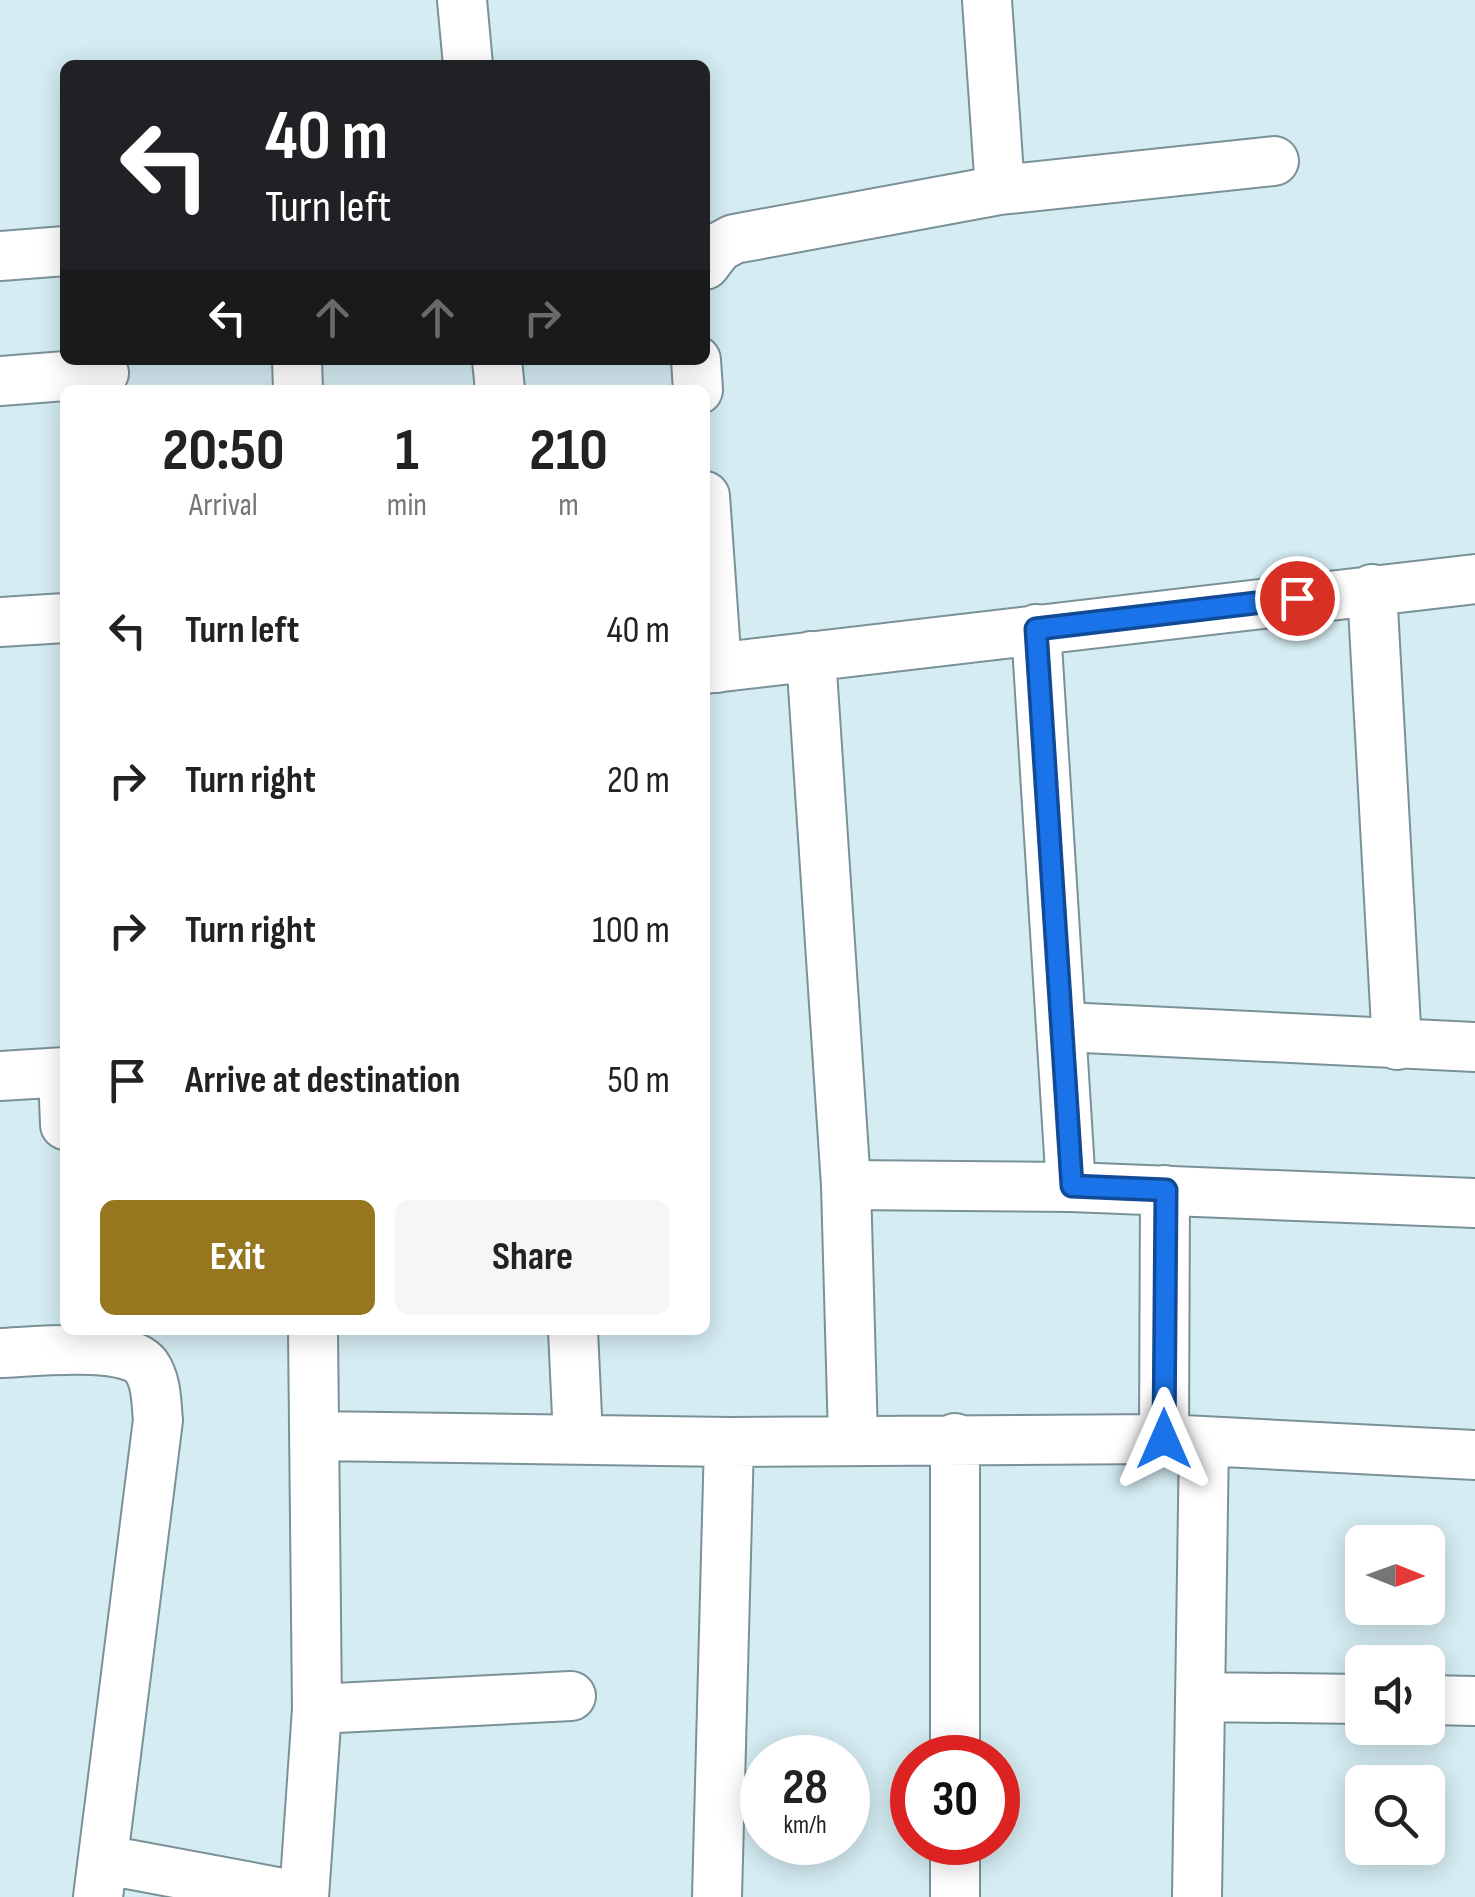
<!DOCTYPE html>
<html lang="en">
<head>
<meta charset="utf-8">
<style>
	:root { --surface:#fff; --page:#f6f6f6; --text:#222; --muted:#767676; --accent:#96761f }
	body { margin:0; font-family:"Sofia Sans Condensed",sans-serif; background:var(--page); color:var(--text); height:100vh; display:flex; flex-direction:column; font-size:38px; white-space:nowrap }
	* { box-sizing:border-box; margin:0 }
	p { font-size:32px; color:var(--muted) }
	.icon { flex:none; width:55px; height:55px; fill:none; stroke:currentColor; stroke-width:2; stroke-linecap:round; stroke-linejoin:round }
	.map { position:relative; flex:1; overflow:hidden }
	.drawer { position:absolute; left:60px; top:385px; width:650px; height:950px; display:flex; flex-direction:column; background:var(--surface); border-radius:15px; box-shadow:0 5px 25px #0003 }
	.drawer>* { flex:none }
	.hud { position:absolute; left:60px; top:60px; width:650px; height:305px; border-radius:15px; box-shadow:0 5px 25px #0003; background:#202124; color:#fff; overflow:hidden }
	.needle { width:65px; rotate:91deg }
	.fabs { position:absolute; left:1345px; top:1525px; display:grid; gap:20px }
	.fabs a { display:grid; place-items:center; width:100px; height:100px; border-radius:15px; background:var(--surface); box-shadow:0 5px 25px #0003; font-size:50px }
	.speed { position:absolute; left:740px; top:1735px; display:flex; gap:20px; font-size:50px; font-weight:700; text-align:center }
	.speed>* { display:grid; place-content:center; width:130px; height:130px; border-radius:50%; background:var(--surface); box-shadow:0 5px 25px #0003; line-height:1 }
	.speed small { font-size:25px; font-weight:400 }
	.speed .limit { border:15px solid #d22; background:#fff; color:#111 }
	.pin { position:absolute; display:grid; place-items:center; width:85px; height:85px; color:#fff; margin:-42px; border:5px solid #fff; border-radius:50%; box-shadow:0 2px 10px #0007 }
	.me { position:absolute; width:110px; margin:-55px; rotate:0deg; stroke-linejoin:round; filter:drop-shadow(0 0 8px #0008) }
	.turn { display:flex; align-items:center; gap:35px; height:210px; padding:0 40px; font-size:45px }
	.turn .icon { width:130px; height:130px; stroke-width:2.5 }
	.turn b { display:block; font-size:70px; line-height:85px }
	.lanes { display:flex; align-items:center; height:95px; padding:0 40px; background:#0003; justify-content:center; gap:50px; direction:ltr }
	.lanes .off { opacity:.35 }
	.eta { display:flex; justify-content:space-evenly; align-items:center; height:170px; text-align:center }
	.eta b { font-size:60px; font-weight:700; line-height:70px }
	.primary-button { display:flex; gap:20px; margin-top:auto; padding:20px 40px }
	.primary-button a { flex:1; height:115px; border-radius:15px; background:var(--accent); color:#fff; font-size:40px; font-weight:700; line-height:115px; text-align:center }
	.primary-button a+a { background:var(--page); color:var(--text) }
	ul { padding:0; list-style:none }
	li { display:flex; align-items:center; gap:30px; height:150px; padding:0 40px }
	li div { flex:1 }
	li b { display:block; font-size:38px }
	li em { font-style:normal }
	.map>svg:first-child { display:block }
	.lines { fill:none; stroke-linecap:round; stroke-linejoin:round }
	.minor-casing { stroke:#7a9197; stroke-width:52 }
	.minor { stroke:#fff; stroke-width:48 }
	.route-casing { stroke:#114b97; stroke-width:25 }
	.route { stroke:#1a73e8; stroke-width:18 }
</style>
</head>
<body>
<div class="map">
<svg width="1475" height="1897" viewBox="0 0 1475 1897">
	<rect width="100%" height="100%" fill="#d4ecf2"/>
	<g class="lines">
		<g class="minor-casing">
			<path id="minor" d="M462,0L468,65
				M987,0L1000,190
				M0,256L65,251
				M705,265L719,247L734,239L1000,190L1274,161
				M297,360L298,390
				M497,360L500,390
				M696,360L698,390
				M0,381L104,373
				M705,496L717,668
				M1372,589L1397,1045
				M0,622L65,618
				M1036,629L1071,1187
				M811,656L846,1185L853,1438
				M705,669L1475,579
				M1064,1027L1475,1047
				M63,1072L65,1125
				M0,1076L65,1072
				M846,1185L1071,1187L1475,1203
				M573,1330L578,1438
				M0,1353C31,1352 128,1341 146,1366C157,1382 156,1402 158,1420L98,1897
				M314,1436L729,1442L1164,1439L1475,1455
				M955,1438V1758
				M1164,1439L1165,1190
				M1200,1697L1362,1699
				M1428,1700L1475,1701
				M317,1709L571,1696
				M955,1842V1897
				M106,1860L304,1897L317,1709L313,1330
				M717,1897L729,1442
				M1197,1897L1204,1441"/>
		</g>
		<use href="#minor" class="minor"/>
	</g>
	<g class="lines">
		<g class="route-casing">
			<path id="route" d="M1164,1439L1166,1190L1072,1186L1036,629L1297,598"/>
		</g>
		<use href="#route" class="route"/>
	</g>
</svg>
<div class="fabs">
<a><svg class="needle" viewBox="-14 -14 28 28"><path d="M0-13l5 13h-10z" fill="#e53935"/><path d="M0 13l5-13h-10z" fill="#767676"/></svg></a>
<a><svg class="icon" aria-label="sound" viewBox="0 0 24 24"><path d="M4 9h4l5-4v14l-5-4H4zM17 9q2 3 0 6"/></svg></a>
<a><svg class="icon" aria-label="search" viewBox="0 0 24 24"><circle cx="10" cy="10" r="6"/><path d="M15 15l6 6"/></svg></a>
</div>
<div class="speed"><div>28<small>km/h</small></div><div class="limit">30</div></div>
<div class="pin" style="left:1297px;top:598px;background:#d93025"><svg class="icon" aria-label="arrive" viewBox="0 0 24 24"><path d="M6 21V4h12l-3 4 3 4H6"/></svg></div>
<svg class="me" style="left:1164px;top:1439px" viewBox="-20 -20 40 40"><path d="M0-17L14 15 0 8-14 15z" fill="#1a73e8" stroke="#fff" stroke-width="4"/></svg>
<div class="hud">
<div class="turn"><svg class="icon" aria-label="left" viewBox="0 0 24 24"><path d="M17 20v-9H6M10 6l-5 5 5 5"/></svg><div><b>40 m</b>Turn left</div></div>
<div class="lanes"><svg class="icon" aria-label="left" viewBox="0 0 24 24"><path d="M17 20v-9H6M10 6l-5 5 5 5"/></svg><svg class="icon off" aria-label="ahead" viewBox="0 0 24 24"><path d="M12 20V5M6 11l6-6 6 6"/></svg><svg class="icon off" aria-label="ahead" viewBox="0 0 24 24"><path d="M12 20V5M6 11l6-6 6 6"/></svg><svg class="icon off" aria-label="right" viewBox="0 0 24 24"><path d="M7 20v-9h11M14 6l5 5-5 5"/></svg></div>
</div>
<section class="drawer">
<div class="eta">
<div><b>20:50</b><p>Arrival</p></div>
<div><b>1</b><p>min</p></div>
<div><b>210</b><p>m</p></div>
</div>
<ul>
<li><svg class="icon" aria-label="left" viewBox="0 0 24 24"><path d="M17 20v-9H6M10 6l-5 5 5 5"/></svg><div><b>Turn left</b></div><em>40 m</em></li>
<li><svg class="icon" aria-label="right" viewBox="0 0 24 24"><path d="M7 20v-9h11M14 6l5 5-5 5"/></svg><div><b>Turn right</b></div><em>20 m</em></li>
<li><svg class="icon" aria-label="right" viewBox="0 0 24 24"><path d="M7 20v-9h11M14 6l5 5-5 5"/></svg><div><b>Turn right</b></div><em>100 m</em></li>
<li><svg class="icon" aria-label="arrive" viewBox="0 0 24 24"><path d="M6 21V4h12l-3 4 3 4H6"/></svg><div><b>Arrive at destination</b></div><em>50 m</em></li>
</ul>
<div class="primary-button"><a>Exit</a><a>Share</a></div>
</section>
</div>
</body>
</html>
